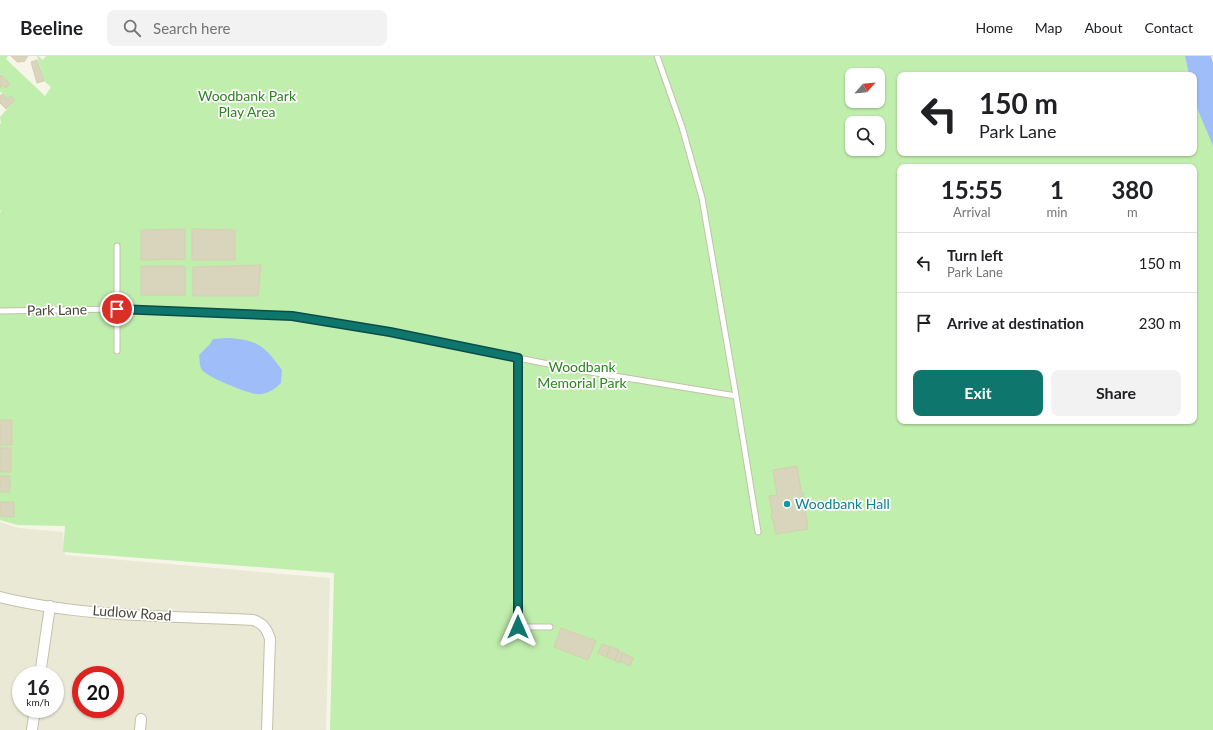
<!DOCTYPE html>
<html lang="en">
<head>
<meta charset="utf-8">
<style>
	:root { --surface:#fff; --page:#f2f2f2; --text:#202124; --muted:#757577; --line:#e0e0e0; --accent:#0f766e }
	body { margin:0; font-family:Lato,sans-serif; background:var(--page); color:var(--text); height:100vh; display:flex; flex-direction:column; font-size:15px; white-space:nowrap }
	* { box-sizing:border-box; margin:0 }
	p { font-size:13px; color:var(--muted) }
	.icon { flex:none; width:22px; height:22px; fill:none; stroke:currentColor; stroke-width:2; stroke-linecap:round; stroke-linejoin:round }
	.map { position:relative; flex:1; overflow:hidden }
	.panel { position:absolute; left:897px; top:108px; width:300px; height:260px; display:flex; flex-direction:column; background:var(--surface); border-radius:8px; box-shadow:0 1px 3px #0004 }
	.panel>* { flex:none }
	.guide { position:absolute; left:897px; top:16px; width:300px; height:84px; border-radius:8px; box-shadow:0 1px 3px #0004; background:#fff; color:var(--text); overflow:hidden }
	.needle { width:26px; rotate:63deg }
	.buttons { position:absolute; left:845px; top:12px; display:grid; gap:8px }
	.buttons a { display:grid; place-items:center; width:40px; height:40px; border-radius:8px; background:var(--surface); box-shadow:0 1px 3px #0004; font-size:20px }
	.speed { position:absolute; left:12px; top:610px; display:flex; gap:8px; font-size:20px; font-weight:700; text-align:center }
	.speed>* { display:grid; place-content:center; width:52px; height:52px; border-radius:50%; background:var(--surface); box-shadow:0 1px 3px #0004; line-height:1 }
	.speed small { font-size:10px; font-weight:400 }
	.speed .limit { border:6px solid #d22; background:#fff; color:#111 }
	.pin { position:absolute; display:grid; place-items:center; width:34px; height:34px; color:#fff; margin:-17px; border:2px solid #fff; border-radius:50%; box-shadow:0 1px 4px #0007 }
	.me { position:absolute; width:44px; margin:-22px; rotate:0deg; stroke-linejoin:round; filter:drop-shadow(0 0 3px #0008) }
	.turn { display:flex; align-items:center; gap:14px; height:84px; padding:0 16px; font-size:18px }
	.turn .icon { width:52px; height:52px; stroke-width:2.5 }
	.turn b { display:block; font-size:28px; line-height:34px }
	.eta { display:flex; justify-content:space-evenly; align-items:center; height:68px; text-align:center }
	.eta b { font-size:24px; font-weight:700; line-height:28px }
	.button { display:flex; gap:8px; margin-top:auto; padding:8px 16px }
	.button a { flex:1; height:46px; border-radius:8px; background:var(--accent); color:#fff; font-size:16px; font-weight:700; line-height:46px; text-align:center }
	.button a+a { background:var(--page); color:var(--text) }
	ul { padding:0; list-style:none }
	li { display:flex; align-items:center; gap:12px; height:60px; padding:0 16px; border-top:1px solid var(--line) }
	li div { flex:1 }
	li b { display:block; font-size:15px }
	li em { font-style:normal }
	header { display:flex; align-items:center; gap:24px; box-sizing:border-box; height:56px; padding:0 20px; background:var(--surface); border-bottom:1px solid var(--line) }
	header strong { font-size:19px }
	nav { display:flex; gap:22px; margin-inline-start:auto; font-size:14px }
	.search { width:280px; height:36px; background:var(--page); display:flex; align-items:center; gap:10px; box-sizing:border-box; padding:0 14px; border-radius:8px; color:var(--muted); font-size:15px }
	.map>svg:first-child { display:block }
	.residential { fill:#eae9d6; fill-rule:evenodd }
	.green { fill:#c0eead; fill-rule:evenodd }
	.water { fill:#9fbdf8 }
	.building { fill:#d9d5bc; stroke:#d4cfaf }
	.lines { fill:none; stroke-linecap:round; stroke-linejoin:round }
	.lane-casing { stroke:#c3c0aa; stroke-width:7 }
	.street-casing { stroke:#c3c0aa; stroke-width:12 }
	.lane { stroke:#fff; stroke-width:5 }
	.street { stroke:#fff; stroke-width:10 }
	.route-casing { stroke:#0a4d48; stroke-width:10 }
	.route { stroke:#0f766e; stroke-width:7 }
	.culture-dot { fill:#0f9aa8; stroke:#fff; stroke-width:1.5 }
	.labels { text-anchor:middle; stroke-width:3.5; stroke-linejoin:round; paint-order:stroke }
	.park-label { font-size:14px; fill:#2e8422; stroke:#fff }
	.street-label { font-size:14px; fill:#4a4736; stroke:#fff }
	.culture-label { font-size:14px; fill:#0d838f; stroke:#fff; text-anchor:start }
</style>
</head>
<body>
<header>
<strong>Beeline</strong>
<div class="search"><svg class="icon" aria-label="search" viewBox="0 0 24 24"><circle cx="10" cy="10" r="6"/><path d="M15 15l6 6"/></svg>Search here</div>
<nav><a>Home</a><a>Map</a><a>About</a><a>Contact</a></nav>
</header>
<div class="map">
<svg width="1213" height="674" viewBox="0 0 1213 674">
	<rect width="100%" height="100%" fill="#f6f5e8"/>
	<path class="residential" d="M0,466L19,472L63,476L65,499L330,522L326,674H0ZM21,619H55V653H21ZM81,619H115V653H81Z"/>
	<path class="green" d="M0,0H8L6,3L45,40L51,31L44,25L37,0H38L43,4L46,0H1185L1189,19H900V97H1194V40L1196,47L1213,90V674H330L334,517L63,496L65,470L17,469L0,464V157L1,155L0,154V68L1,67L0,61L15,44L11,40L8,43L2,38V36H0V32L3,29L6,32L10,28L0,18ZM852,19H878V45H852ZM852,67H878V93H852ZM900,111H1194V365H900Z"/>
	<path class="water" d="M1185,0H1211L1213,7V90L1195,47L1194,40V19H1189Z
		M227,282C258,284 264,289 282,314L281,327C274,334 266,339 256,338C247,337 207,321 202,314C199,310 200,303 199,299L210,288L213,283Z"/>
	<path class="building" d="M11,0H28L24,6L22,5L21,6H17Z
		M37,4L44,25L37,27L31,6Z
		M1,19L10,28L6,32L3,29L0,32V20Z
		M2,38L8,43L11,40L15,44L6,53L0,47V40Z
		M185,173V203L141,204V174Z
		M192,173L235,174V204H192Z
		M261,209L258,240H193V211Z
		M141,210H185V239H141Z
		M0,364H12V389H0Z
		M0,392H11V416H0Z
		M797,410L801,434H799L800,436H803L808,473L776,478L773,464L771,461L772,456L769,440L777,439L773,414Z
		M0,420H10V436H0Z
		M0,446H14V461L0,460Z
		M561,572L596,585L588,604L554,591Z
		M602,588L610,591L606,601L598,597Z
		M610,591L619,594L615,604L606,601Z
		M618,595L623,597L619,607L615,605Z
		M623,597L633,602L630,610L620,605Z"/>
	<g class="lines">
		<g class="lane-casing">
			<path id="lane" d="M117,190V295
				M0,255L117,253L292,260L390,276L578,314L736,340L702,142L682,71L657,0
				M518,302V571H550
				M736,340L758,476"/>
		</g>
		<g class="street-casing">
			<path id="street" d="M0,541C81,561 170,560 253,564C263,567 267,573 270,583L267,674
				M40,619L50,550
				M32,674L35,653
				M140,674L141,663"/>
		</g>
		<use href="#lane" class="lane"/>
		<use href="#street" class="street"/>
	</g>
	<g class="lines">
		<g class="route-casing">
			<path id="route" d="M117,253L292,260L390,276L518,302V571"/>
		</g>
		<use href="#route" class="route"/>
	</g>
	<circle class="culture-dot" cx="787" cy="448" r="4"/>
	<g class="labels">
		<g class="park-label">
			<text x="247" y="45">Woodbank Park<tspan x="247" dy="16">Play Area</tspan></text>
			<text x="582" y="316">Woodbank<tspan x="582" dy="16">Memorial Park</tspan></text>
		</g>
		<g class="street-label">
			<text transform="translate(57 254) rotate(-1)" y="5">Park Lane</text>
			<text transform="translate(132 557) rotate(4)" y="5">Ludlow Road</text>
		</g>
		<g class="culture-label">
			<text x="795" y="453">Woodbank Hall</text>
		</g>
	</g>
</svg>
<div class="buttons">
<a><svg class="needle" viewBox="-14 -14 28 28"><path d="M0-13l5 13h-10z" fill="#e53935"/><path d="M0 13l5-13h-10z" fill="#757577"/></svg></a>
<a><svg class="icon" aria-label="search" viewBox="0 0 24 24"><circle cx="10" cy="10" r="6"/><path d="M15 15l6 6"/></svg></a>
</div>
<div class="speed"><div>16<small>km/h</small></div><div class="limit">20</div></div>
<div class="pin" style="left:117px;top:253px;background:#d93025"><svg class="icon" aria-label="arrive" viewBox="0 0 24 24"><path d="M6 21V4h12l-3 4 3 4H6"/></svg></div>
<svg class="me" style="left:518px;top:571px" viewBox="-20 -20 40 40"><path d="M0-17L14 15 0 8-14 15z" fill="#0f766e" stroke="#fff" stroke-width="4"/></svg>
<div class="guide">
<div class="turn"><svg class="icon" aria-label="left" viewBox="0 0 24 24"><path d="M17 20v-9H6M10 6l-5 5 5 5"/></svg><div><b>150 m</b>Park Lane</div></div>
</div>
<section class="panel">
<div class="eta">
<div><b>15:55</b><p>Arrival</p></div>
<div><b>1</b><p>min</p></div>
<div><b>380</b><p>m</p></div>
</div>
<ul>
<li><svg class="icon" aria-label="left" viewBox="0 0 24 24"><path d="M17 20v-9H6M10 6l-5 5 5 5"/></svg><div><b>Turn left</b><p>Park Lane</p></div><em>150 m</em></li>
<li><svg class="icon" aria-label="arrive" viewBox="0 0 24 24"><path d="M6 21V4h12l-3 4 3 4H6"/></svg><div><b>Arrive at destination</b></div><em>230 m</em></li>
</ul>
<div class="button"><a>Exit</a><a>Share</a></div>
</section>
</div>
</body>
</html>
